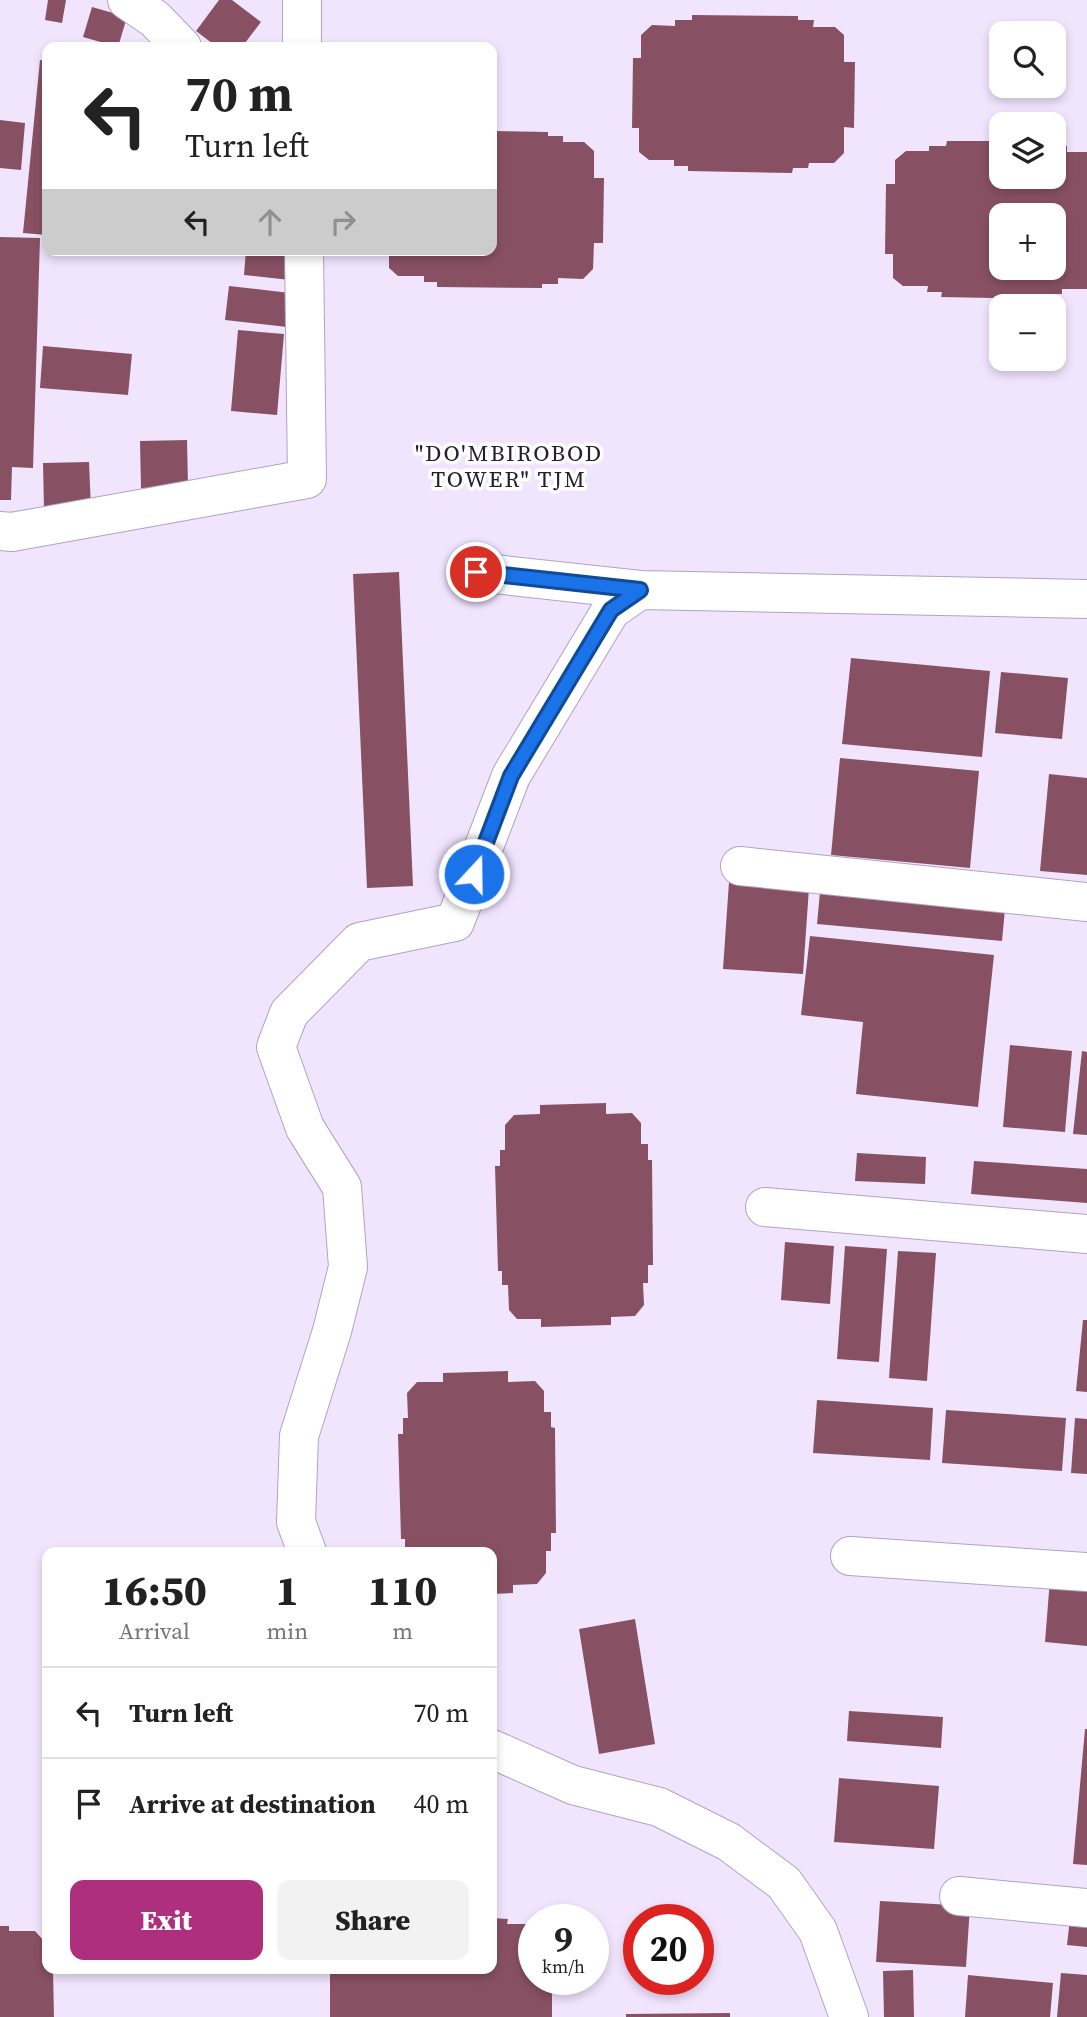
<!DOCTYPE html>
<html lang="en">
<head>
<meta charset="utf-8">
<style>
	:root { --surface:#fff; --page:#f2f2f2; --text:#222; --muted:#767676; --line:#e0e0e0; --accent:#ae2f7d }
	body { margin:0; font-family:"Source Serif 4",serif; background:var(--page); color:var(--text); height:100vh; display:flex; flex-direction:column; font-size:26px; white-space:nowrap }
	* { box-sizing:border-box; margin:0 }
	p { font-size:23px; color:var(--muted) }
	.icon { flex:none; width:38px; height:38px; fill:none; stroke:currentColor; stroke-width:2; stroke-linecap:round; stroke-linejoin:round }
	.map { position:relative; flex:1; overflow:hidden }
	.side { position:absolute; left:42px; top:1547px; width:455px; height:427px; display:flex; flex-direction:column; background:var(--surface); border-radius:14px; box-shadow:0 4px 10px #0003 }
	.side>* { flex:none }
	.top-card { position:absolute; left:42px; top:42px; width:455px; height:214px; border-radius:14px; box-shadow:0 4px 10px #0003; background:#fff; color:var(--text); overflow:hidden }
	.tools { position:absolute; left:989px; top:21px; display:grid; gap:14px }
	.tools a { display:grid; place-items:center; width:77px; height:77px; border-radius:14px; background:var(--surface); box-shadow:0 4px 10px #0003; font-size:35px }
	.speed { position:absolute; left:518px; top:1904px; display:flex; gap:14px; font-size:35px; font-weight:700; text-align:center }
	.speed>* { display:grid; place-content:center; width:91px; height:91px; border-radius:50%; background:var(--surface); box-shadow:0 4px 10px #0003; line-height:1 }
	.speed small { font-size:18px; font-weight:400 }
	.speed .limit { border:10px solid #d22; background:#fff; color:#111 }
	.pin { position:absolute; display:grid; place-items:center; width:60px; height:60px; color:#fff; margin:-30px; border:4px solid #fff; border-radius:50%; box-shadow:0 2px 7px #0007 }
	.me { position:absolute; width:77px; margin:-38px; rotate:21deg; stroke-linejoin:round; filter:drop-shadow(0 0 5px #0008) }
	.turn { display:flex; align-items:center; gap:24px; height:147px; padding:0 28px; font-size:32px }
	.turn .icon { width:91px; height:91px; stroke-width:2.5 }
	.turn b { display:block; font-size:49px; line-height:60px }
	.lanes { display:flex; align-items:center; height:66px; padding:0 28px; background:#0003; justify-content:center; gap:35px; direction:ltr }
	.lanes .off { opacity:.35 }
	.eta { display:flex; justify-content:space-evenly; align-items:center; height:119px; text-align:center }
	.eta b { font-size:42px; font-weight:800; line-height:49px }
	.action { display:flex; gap:14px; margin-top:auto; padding:14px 28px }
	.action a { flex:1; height:80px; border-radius:14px; background:var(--accent); color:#fff; font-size:28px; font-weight:800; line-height:80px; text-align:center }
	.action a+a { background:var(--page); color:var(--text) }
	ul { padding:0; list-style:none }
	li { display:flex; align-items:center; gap:21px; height:91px; padding:0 28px; border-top:2px solid var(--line) }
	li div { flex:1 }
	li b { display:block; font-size:26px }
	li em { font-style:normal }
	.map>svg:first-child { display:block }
	.building { fill:#885163; fill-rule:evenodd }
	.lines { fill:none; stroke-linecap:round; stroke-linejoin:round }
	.minor-casing { stroke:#b2a3c1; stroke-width:40 }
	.minor { stroke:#fff; stroke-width:38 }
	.route-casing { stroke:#114b97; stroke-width:18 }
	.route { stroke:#1a73e8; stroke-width:12 }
	.labels { text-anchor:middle; stroke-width:7; stroke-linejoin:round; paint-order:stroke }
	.neighbourhood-label { font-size:23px; letter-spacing:2px; fill:#26202c; stroke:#fff }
</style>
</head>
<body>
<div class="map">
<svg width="1087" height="2017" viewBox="0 0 1087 2017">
	<rect width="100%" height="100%" fill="#f1e5fe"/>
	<path class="building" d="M48,0H66L62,23L45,20Z
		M219,0H232L261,22L242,47H217L196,31Z
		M92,7L127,17L118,47L83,37Z
		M692,15L798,16V20H814L813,27H835L844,35V62H855L854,128L844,127V153L834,163H809L808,168H793L792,173L688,171V166H674V160H649L639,152V128H632L633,58H641V35L652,25L675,26V20H692Z
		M40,60L47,61V235L23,233Z
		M0,120L25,123L21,170L0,168Z
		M492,131L548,132V136H563V142H584L594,151V178H604L603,243H594L593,269L583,279L558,278V284H542V288L437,287V282H424V276H398L389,268V250H492Z
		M947,141H1001V177H1054V146H1067V152H1087V289H1062V294H1046L1047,299L941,297L942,292H927L928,286H903L893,278V254H885L886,184H895V160L906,151H929V146H946ZM1001,215H1054V268H1001Z
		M0,237L40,238L33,468L12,467L11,500H0Z
		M246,250H293L290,280L244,275Z
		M229,286L290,293L287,327L225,320Z
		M238,330L284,334L277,415L231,411Z
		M43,346L132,354L128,395L40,388Z
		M187,440L188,487L141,488L140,441Z
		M89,462L91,509L44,510L43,463Z
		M399,572L413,886L367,888L353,574Z
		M851,658L990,671L982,757L842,744Z
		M1001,672L1068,678L1062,739L995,733Z
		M840,758L979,771L970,868L831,855Z
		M1049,774L1087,778V875L1040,871Z
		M729,882L809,888L803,974L723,969Z
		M820,892L1005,909L1002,941L817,924Z
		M810,936L994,955L978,1107L856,1094L863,1022L801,1015Z
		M1010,1045L1072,1051L1065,1132L1003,1127Z
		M1082,1051L1087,1052V1135L1073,1134Z
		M606,1103V1114L632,1113L641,1123V1144H648V1160H652L653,1265H648V1283H643L644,1305L635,1316L611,1317V1325L541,1327V1319H517L509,1310L508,1285H502V1271H498L495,1166H500V1150H505V1125L514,1115L540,1114V1105Z
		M857,1153L926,1157L925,1184L855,1181Z
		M974,1161L1087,1169V1203L971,1194Z
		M785,1242L834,1246L830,1304L781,1300Z
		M845,1246L887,1249L879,1362L837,1359Z
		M898,1251L936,1253L927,1381L889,1378Z
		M1083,1320H1087V1392L1076,1391Z
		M508,1371V1382L535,1381L544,1391V1412H551V1427L555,1428L556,1533H551V1551H546V1573L537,1584L513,1585V1593L492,1594V1552H405V1539H401L398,1434H403V1418H408L407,1393L417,1382H443V1373Z
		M817,1400L933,1408L930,1460L813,1453Z
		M946,1410L1066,1418L1062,1471L942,1463Z
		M1075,1418L1087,1419V1474L1071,1473Z
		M1050,1579L1087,1583V1646L1045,1642Z
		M635,1619L655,1744L599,1754L579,1629Z
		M849,1711L943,1717L941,1748L847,1741Z
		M1085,1729H1087V1865L1073,1864Z
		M839,1778L939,1786L934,1849L834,1842Z
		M880,1901L970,1906L966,1967L876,1962Z
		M492,1918L508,1919L507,1924H534V1979H552V2017H330V1969H492Z
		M1070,1918L1087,1920V1947L1067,1945Z
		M0,1926H9V1931H35L44,1941V1967L53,1969L54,2017H0Z
		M913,1970L914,2017H884L883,1971Z
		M1061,1973L1087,1975V2017H1057Z
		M968,1975L1053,1983L1050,2017H965Z
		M730,2013V2017H626V2014Z"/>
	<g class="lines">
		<g class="minor-casing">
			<path id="minor" d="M127,0L155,19L182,47
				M302,0V47
				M0,531L12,532L307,479L304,250
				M476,572L640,590
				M740,866L1087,902
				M765,1207L1087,1234
				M307,1552L296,1522L299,1436L332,1331L348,1267L342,1187L305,1128L276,1047L289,1013L359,942L455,922L511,776L611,610L640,590L1087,599
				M850,1556L1087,1572
				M492,1749L573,1785L659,1807L729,1842L784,1883L818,1931L849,2017
				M959,1896L1087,1908"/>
		</g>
		<use href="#minor" class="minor"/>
	</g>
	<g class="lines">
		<g class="route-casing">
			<path id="route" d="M474,874L511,776L611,610L640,590L476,572"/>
		</g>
		<use href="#route" class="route"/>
	</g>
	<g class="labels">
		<g class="neighbourhood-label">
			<text x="509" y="461">"DO'MBIROBOD<tspan x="509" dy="26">TOWER" TJM</tspan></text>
		</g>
	</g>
</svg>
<div class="tools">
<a><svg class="icon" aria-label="search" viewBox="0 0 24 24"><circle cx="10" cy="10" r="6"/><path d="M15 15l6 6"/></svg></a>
<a><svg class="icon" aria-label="layers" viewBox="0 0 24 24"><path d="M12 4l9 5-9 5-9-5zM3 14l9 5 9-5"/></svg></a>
<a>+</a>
<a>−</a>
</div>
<div class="speed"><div>9<small>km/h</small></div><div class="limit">20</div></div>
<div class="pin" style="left:476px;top:572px;background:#d93025"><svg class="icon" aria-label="arrive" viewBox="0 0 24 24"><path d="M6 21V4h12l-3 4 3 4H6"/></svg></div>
<svg class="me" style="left:474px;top:874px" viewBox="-20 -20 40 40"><circle r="17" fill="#1a73e8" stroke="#fff" stroke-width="3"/><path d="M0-11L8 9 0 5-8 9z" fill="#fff"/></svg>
<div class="top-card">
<div class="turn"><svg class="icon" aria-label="left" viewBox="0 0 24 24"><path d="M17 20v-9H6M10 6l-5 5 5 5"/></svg><div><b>70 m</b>Turn left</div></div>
<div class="lanes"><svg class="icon" aria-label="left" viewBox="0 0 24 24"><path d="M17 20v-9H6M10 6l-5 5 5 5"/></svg><svg class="icon off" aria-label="ahead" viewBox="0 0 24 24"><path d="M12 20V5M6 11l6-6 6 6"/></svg><svg class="icon off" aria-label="right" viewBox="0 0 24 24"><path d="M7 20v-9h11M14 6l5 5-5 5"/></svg></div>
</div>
<section class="side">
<div class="eta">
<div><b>16:50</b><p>Arrival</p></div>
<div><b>1</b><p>min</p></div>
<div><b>110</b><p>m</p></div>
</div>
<ul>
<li><svg class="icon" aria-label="left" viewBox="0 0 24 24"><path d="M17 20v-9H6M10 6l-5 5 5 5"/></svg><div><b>Turn left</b></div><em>70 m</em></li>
<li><svg class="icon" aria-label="arrive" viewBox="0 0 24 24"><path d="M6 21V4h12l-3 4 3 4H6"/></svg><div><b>Arrive at destination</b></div><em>40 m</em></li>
</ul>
<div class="action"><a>Exit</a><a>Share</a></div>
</section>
</div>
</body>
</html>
